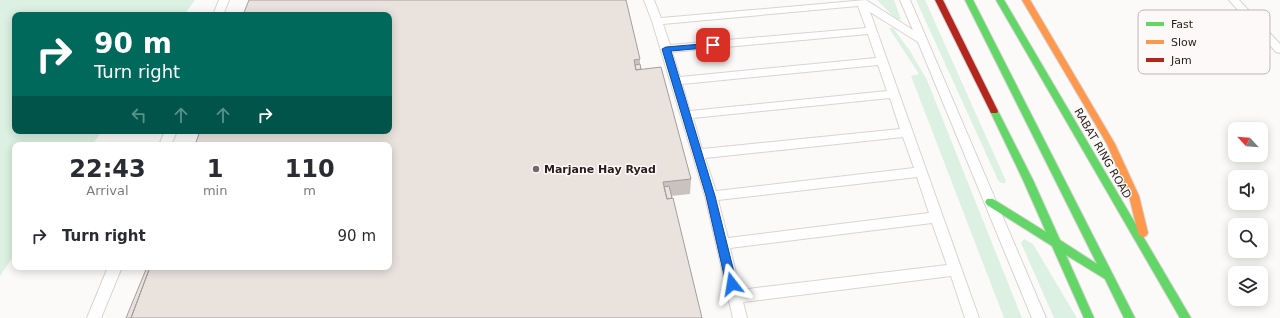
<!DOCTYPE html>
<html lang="en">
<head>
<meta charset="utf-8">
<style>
	:root { --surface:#fff; --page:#f7f7f7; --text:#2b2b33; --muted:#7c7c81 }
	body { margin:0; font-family:"DejaVu Sans",sans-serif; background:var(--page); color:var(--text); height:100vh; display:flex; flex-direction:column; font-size:15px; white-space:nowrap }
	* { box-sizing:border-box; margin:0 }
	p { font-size:13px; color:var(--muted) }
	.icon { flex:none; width:22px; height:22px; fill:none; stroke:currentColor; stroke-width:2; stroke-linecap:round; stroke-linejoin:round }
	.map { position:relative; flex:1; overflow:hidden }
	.drawer { position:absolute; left:12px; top:142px; width:380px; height:128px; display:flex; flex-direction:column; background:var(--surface); border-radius:8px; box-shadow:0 2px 10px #0003 }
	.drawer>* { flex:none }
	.guide { position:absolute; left:12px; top:12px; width:380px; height:122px; border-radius:8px; box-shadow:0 2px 10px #0003; background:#00695c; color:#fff; overflow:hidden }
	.needle { width:26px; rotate:296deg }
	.buttons { position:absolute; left:1228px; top:122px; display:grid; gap:8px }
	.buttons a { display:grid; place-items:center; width:40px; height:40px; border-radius:8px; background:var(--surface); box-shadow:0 2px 10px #0003; font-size:20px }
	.pin { position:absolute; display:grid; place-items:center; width:34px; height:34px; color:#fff; margin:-17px; border-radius:8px; box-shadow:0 2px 6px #0006 }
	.me { position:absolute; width:44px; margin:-22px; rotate:346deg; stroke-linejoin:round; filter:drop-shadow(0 0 3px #0008) }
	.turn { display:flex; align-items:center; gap:14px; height:84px; padding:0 16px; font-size:18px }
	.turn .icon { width:52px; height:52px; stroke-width:2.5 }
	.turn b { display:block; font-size:28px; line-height:34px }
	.lanes { display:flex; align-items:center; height:38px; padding:0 16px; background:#0003; justify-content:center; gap:20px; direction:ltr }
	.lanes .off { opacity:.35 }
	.eta { display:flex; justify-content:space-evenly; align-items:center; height:68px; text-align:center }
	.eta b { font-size:24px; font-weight:700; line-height:28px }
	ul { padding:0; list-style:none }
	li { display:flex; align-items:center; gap:12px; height:52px; padding:0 16px }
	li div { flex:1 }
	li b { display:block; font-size:15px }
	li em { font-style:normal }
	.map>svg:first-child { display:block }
	.green { fill:#dcf1e1 }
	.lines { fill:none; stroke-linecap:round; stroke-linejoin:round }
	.lane-casing { stroke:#d8d4d1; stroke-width:2 }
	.fast-casing { stroke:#d8d4d1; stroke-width:2 }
	.slow-casing { stroke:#d8d4d1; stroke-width:2 }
	.jam-casing { stroke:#d8d4d1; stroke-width:2 }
	.lane { fill:#fffefe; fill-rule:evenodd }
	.fast { fill:#63d668; fill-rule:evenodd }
	.slow { fill:#ff974d; fill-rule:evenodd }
	.jam { fill:#b3261e; fill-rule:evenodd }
	.wall { fill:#c9c2be }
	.building { fill:#eae2dd; stroke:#a49e9b }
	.route { fill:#1a73e8; stroke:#114b97 }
	.poi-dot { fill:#706b69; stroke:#fdf9f8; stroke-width:1.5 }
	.labels { text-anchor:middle; stroke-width:3; stroke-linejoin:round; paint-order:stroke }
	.street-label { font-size:11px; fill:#251e1b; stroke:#fdf9f8 }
	.poi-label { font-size:11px; font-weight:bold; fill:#251e1b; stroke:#fdf9f8; text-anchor:start }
	.key { fill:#fdf9f8; stroke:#bcb7b6; stroke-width:1 }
	.key-label { font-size:11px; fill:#251e1b }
</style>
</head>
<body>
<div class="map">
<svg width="1280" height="318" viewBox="0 0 1280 318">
	<rect width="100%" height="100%" fill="#fcfaf9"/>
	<path class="green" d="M0,0H195L184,15H15V131H102L92,145H15V254L0,276Z
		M877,0H894L901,19L897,20Z
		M916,0H925L1006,181L1005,183H1001L998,180Z
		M889,28H893L910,51L927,80L1022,318H1004L911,76L919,74Z
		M1024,239L1033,244L1077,318H1054L1021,243Z"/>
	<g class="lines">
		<g class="lane-casing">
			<path id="lane" d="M219,0H229L223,15H213Z
				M644,0H654L661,18L866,0L913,30L900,0H910L1046,318H1032L918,42L870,12L979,318H965L951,276L743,302L747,318H733L705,196L652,21ZM858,6L866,28L670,45L663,24ZM868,34L876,58L680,77L672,52ZM878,65L887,91L690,111L682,84ZM890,98L900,129L702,149L693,118ZM903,137L914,168L716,191L705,158ZM917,177L929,213L728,238L718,200ZM932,223L947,265L740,290L730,248Z
				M1229,0H1239L1280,44V53L1276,52Z
				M165,131H177L171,145H159Z
				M108,267H122L101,318H87Z"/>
		</g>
		<g class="fast-casing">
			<path id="fast" d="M965,0H973L1135,318H1124L1105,279L1066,255L1094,318H1084L1052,246L987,205L985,202L987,199H993L1046,232L1023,180L990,111L994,108L998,111L1033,180L1060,240L1097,264Z
				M996,0H1004L1191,318H1180Z"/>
		</g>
		<g class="slow-casing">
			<path id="slow" d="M1022,0H1030L1115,144L1139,196L1148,233L1146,236L1143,237L1140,236L1138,233L1129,196L1107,144Z"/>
		</g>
		<g class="jam-casing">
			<path id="jam" d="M935,0H943L998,111L997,113H991L990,111Z"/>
		</g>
		<use href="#lane" class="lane"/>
		<use href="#fast" class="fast"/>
		<use href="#slow" class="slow"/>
		<use href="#jam" class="jam"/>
	</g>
	<path class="wall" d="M249,0L640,59V64L641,69L691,179L690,194L671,196L389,267Z"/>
	<path class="building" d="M249,0H626L640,59L634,60L636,70L661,67L691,179L663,182L667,199L673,198L702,318H131L150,267H389V145H195L200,131H389V15H243Z
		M640,64L641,69L636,70L635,65Z
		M669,186L672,198L667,199L664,187Z
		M147,267H150L131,318H126Z"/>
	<path class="route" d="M713,43L717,45L716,47L671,51L715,196L737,284L735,287L732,288L728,287L726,284L706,196L662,49L666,47Z"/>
	<circle class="poi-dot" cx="536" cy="169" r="4"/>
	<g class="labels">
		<g class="street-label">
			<text transform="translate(1103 153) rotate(60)" y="4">RABAT RING ROAD</text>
		</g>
		<g class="poi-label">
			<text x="544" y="173">Marjane Hay Ryad</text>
		</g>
	</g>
	<rect x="1138" y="10" width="132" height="64" rx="6" class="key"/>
	<rect x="1146" y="22" width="18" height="4" fill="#63d668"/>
	<rect x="1146" y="40" width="18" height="4" fill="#ff974d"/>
	<rect x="1146" y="58" width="18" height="4" fill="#b3261e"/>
	<g class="key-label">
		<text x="1171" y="28">Fast</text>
		<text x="1171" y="46">Slow</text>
		<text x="1171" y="64">Jam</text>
	</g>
</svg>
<div class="buttons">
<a><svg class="needle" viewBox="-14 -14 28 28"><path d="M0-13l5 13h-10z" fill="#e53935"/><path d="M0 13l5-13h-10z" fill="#7c7c81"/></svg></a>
<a><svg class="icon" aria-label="sound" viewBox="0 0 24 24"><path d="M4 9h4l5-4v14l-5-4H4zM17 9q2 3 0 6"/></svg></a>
<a><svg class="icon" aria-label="search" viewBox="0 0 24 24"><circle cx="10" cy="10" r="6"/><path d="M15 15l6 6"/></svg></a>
<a><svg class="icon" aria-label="layers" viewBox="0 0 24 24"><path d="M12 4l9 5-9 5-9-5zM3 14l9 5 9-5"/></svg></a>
</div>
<div class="pin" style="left:713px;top:45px;background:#d93025"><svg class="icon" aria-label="arrive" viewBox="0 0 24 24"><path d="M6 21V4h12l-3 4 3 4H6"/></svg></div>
<svg class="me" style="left:732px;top:284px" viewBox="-20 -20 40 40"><path d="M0-17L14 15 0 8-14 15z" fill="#1a73e8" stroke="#fff" stroke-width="4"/></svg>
<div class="guide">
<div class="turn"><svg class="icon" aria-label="right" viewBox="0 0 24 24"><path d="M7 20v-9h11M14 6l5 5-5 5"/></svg><div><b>90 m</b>Turn right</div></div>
<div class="lanes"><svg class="icon off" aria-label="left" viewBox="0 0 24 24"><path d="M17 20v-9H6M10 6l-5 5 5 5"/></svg><svg class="icon off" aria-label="ahead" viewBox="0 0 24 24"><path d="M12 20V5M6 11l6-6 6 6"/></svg><svg class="icon off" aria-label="ahead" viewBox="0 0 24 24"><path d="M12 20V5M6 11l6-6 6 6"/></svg><svg class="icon" aria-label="right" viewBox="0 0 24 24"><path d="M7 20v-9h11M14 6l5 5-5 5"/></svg></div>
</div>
<section class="drawer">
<div class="eta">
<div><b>22:43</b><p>Arrival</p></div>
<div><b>1</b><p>min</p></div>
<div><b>110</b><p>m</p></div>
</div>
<ul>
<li><svg class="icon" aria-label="right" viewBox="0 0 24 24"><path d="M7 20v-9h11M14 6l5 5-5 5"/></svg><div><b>Turn right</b></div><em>90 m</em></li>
</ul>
</section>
</div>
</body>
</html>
